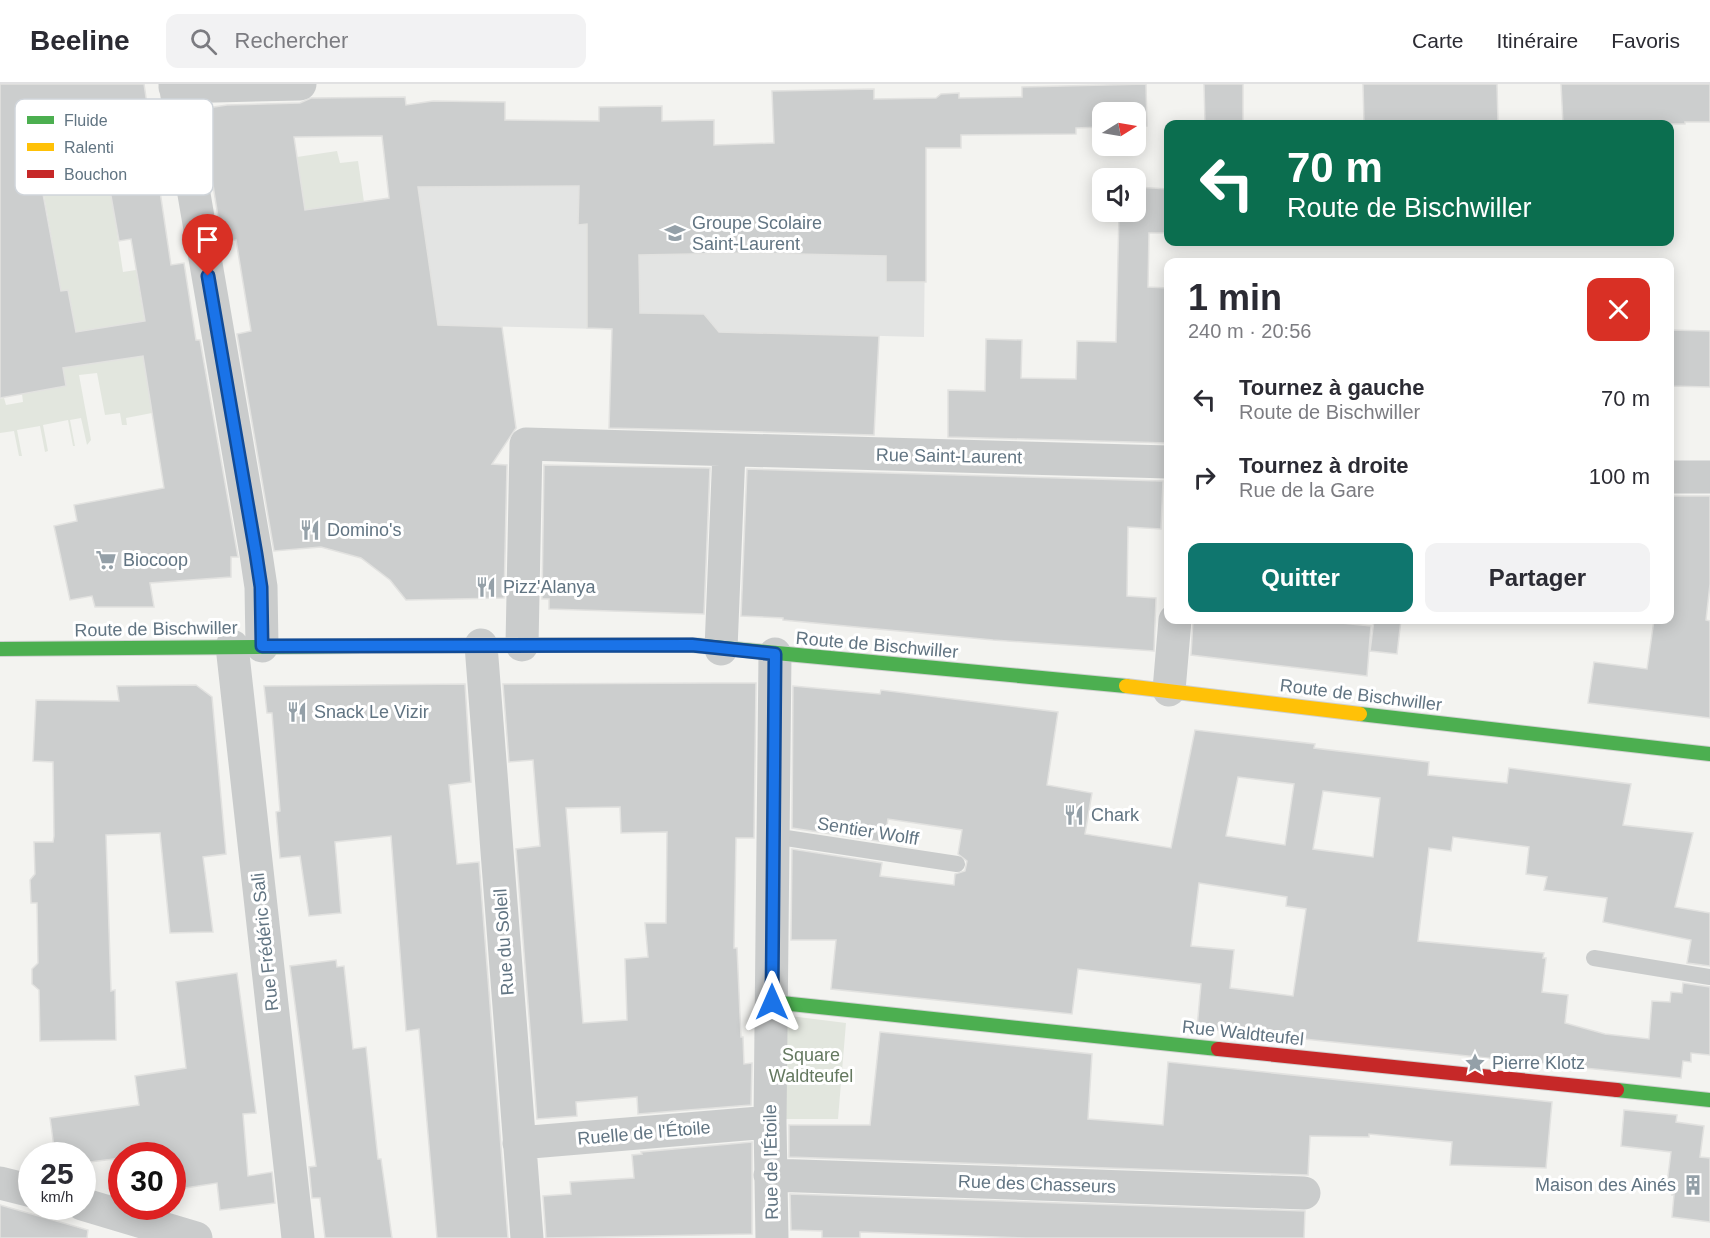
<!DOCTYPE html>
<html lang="fr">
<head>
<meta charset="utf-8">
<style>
	:root { --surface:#fff; --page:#f2f2f3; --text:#2b2b33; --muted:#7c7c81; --line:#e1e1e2; --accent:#0f766e }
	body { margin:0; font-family:Helvetica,sans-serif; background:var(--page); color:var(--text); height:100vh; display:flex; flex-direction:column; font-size:22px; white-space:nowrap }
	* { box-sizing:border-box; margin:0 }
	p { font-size:20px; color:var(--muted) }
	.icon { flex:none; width:33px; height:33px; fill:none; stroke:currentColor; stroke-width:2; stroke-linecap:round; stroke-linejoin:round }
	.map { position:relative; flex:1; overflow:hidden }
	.details { position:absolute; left:1164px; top:174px; width:510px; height:366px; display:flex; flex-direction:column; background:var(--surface); border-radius:12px; box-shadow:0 3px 15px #0003 }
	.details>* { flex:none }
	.top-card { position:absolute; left:1164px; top:36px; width:510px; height:126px; border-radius:12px; box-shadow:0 3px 15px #0003; background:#0b6e4f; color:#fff; overflow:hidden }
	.needle { width:39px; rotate:79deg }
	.buttons { position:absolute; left:1092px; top:18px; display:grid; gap:12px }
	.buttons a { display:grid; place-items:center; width:54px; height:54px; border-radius:12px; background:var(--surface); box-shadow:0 3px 15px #0003; font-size:30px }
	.speed { position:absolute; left:18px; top:1058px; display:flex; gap:12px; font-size:30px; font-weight:700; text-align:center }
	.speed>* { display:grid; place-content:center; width:78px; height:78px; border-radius:50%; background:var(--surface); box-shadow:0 3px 15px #0003; line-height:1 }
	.speed small { font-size:15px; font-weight:400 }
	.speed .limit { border:9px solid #d22; background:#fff; color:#111 }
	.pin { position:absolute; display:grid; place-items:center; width:51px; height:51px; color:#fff; margin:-62px -26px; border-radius:50% 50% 50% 0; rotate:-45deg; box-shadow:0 0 6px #0007 }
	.pin .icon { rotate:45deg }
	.me { position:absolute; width:66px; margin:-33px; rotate:0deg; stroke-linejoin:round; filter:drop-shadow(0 0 4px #0008) }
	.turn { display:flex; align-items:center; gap:21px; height:126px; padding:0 24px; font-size:27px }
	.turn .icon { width:78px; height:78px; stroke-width:2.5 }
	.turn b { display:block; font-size:42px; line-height:51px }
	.round { display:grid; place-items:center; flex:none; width:63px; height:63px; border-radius:12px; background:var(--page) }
	.summary { display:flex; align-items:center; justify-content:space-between; height:102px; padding:0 24px }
	h1 { font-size:36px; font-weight:700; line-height:45px }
	.button { display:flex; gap:12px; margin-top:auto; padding:12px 24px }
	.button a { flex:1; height:69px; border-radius:12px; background:var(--accent); color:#fff; font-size:24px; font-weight:700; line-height:69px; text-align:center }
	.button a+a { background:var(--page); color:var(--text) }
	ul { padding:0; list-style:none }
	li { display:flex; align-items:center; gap:18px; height:78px; padding:0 24px }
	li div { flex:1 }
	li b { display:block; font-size:22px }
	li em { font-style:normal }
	header { display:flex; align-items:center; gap:36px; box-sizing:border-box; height:84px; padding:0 30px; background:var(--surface); border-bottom:2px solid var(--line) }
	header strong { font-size:28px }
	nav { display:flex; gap:33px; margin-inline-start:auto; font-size:21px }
	.search { width:420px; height:54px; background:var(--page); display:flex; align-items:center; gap:15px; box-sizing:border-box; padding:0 21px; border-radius:12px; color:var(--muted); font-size:22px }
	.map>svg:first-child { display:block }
	.built { fill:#e3e4e3 }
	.green { fill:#e2e6de }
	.building { fill:#cccece; stroke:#e2e2e0; stroke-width:1.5; fill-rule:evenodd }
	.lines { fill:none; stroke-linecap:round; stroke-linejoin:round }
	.fast-casing { stroke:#cfd1d0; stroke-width:16 }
	.slow-casing { stroke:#cfd1d0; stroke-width:16 }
	.jam-casing { stroke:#cfd1d0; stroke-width:16 }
	.lane { stroke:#cacccc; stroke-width:16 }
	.street { stroke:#cacccc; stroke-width:33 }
	.fast { stroke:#4caf50; stroke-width:14 }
	.slow { stroke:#ffc107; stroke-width:14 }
	.jam { stroke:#c62828; stroke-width:14 }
	.route-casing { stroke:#114b97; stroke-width:15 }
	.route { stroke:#1a73e8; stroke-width:10 }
	.labels { text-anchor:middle; stroke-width:6; stroke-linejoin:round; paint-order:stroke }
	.poi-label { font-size:18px; fill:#617482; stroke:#fff; text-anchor:start }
	.street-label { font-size:18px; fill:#617482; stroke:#fff }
	.park-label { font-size:18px; fill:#657960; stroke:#fff }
	.key { fill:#fff; stroke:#d0d5da; stroke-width:1.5 }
	.key-label { font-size:16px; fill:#617482 }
</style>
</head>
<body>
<header>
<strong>Beeline</strong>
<div class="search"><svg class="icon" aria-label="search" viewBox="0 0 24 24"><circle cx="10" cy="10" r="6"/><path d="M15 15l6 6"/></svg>Rechercher</div>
<nav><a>Carte</a><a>Itinéraire</a><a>Favoris</a></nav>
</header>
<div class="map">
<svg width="1710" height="1154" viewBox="0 0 1710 1154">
	<rect width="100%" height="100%" fill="#f3f3f0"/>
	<path class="built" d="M926,64L924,253L437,241L418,103L674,102L875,65Z"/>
	<path class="green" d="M29,0L87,54L95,96L168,85L171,105L112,115L123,188L136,186L145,239L103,244L143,272L152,329L126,334L127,341H122L120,329L105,331L97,289L79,291L91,356L87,361L81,334L70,336L75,362H73L68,336L43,341L48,367L45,368L40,342L17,346L22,372H19L14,347L0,349V315L4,314L6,321L23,318L22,310L66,302L60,272L68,206L61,207L44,112L37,113Z
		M337,67L340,79L358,77L364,118L294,141L300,96L297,73Z
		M782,931L846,939L838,1035H778Z"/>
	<path class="building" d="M0,0H144L171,181L184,179L196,256H200L238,473H231V493L150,499L154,523H95L92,512L70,516L54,442L77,437L74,421L164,404L143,272L63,284L66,302L0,314ZM104,73L119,157L131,155L145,237L76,248L68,206L61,207L38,83Z
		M1146,0L1147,42H1136V28H1102V43L1076,44V50L961,51V64H926V198H886V172L748,169L639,171L640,229L704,230L719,248L879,252L874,351L609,344L612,245L587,244V140L578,141L579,102L418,103L438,241L502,243L516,344L492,380L507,381L504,514L406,516L390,496L361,474L321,463L274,467L237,250L251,247L236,156L222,158L201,25L227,21L300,19L311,14L405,13L406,21L433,17L505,18V36L599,37V23L662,22V37L714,36V61L774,59L772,7L874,5V15L936,14L941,10L959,9V14L1022,13V3ZM382,52L389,114L305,126L294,53Z
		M1204,0H1243V40H1205Z
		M1363,0H1497L1498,39L1364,40Z
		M1561,0H1710V38H1685V40H1626L1624,38L1563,40Z
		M1136,103L1168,105V149H1149L1148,203L1168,204V359L948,353V306L985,307L986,255L1022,256L1021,294L1076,295L1077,257L1116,258L1119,128H1136Z
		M1670,246L1710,247V303L1670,302Z
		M544,381L710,384L704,530L549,525V515H542Z
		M747,385L1163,397L1161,445L1128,443L1127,512L1156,514L1154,567L993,556L783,536V534L741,532Z
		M1670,412H1710V500L1706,536L1710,537V634L1588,619L1594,578L1647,585L1654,536H1670Z
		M1193,536H1312L1371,542L1367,592L1191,571Z
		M1374,536H1401L1397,570L1370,567Z
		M716,599H756L754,754H736L735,810L734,864H737L741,953H743L744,980L752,979L751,1021L638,1030L637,1013L576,1018L577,1032L537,1035L516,765L540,762L533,676L509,678L503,600ZM620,723L621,749L667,748L666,839H645L648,873L625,875L627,936L583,939L566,724Z
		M465,600L471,698L449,701L457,780L479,778L508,1154H437L419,945L406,947L391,752L335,758L341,829L309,832L300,772L280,774L276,728L280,727L272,629H267L264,602Z
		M196,601L212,613L226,770L203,773L213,848L170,849L160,749L106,751L111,907L115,906L116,956L40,957L39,906L32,900V885L38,879L37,819H31L30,796L35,790L34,758H53L54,752L53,678L33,677L36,616L119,617L117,602Z
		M793,602L880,610L881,606L1058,628L1047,701L1092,709L1085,750L1171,764L1195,646L1315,660L1314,664L1429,678L1428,691L1507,699L1509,684L1631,700L1623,741L1693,749L1675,823L1710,829V882L1687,879L1691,856L1603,838L1607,814L1544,806L1547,793L1526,790L1529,763L1453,753L1451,767L1429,764L1418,857L1544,869L1543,874H1546L1542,908L1568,911L1565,939L1605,950L1649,955L1652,917L1670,918L1671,908L1682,909L1683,899L1710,903V971L1691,969V978L1683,977L1681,994L1197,944L1201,900L1078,885L1072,930L831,905L836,856H791L792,765L882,779L880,792L954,801L955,790L965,787L967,777L958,770L962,746L888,735L884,758L792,744ZM1238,693L1294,700L1285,761L1226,752ZM1323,707L1380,714L1373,773L1313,765ZM1199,799L1287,813L1286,822L1306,825L1293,912L1230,904L1234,866L1191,862Z
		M336,876L337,883L344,882L353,965L366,963L378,1075H381L392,1154H325L320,1114H312L309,1083L316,1082L290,882Z
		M237,889L256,1029L243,1030L248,1092L272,1088L275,1119L220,1126L217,1099L172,1106V1071H122V1074L82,1079V1071H55L50,1034L139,1021L135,992L186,984L176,898Z
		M880,948L1092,970L1088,1035L1163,1041L1168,978L1552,1018L1546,1084L1450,1081L1452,1058L1369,1050V1053L1310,1052L1308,1091L789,1073V1041H870Z
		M1624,1026L1677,1031L1676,1038L1704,1042L1700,1073L1710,1074V1138L1672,1133L1674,1111H1672L1673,1101L1667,1100L1671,1068L1621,1062Z
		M752,1058V1150L546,1154L543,1112L571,1110L570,1098L634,1094L632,1071L642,1070L641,1068Z
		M790,1110L1305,1127L1304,1154H1026L860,1148V1154H822V1147L791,1146Z
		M0,1121L88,1146L87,1154H0Z"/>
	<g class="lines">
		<g class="fast-casing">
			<path id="fast" d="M545,561H692L1126,602
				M0,565L362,562
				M1360,630L1710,670
				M772,918L1218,965
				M1617,1006L1710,1016"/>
		</g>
		<g class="slow-casing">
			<path id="slow" d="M1126,602L1360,630"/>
		</g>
		<g class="jam-casing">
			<path id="jam" d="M362,562L545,561
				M1218,965L1617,1006"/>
		</g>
		<path class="lane" d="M773,752L957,780
			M1594,874L1710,893"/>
		<path class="street" d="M175,0L256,470L261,503L262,562
			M175,3L300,0
			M1670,393H1710
			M481,561L527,1154
			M522,561L526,360L1168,378
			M232,562L298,1154
			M721,565L729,367
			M1169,606L1175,536
			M519,1059L770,1038
			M770,1091L1304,1109
			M0,1099L32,1107
			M82,1120L196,1154
			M772,1154L770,1038L775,570"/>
		<use href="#fast" class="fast"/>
		<use href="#slow" class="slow"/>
		<use href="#jam" class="jam"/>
	</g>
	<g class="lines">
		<g class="route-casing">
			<path id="route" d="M208,192L256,470L261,503L262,562L692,561L775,570L772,918"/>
		</g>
		<use href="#route" class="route"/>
	</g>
	<defs>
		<g id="school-bare" transform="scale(1.62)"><path d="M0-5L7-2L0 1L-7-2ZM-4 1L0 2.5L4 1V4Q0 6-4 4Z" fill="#94a0a8" stroke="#fff" stroke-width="2.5" paint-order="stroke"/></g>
		<g id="restaurant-bare" transform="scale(1.62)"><path d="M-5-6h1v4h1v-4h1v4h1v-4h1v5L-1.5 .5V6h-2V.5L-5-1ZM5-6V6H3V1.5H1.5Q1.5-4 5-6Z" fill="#94a0a8" stroke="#fff" stroke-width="2.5" paint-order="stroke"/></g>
		<g id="supermarket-bare" transform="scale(1.62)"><path d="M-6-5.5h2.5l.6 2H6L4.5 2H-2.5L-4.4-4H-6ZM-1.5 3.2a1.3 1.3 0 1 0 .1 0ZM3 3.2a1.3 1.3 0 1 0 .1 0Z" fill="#94a0a8" stroke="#fff" stroke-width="2.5" paint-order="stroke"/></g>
		<g id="sight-bare" transform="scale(1.62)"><path d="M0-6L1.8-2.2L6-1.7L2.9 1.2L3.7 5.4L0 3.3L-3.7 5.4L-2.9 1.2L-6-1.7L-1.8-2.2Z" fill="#94a0a8" stroke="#fff" stroke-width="2.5" paint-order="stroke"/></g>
		<g id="building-bare" transform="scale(1.62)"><path d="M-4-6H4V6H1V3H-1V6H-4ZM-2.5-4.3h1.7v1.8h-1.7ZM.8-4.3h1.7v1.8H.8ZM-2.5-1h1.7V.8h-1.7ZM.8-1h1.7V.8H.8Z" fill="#94a0a8" stroke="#fff" stroke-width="2.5" paint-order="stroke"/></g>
	</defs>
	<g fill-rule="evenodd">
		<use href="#school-bare" x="675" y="149"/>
		<use href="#restaurant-bare" x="310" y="446"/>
		<use href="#supermarket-bare" x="106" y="476"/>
		<use href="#restaurant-bare" x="486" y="503"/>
		<use href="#restaurant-bare" x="297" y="628"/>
		<use href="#restaurant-bare" x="1074" y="731"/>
		<use href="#sight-bare" x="1475" y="979"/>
		<use href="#building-bare" x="1693" y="1101"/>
	</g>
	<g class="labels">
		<g class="poi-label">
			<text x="692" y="145">Groupe Scolaire<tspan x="692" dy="21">Saint-Laurent</tspan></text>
			<text x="327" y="452">Domino's</text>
			<text x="123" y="482">Biocoop</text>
			<text x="503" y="509">Pizz'Alanya</text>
			<text x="314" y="634">Snack Le Vizir</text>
			<text x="1091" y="737">Chark</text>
			<text x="1492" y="985">Pierre Klotz</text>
			<text x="1676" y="1107" text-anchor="end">Maison des Ainés</text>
		</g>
		<g class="street-label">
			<text transform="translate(949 372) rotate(1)" y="6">Rue Saint-Laurent</text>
			<text transform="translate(156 545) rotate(-1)" y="6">Route de Bischwiller</text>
			<text transform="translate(877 561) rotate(5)" y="6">Route de Bischwiller</text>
			<text transform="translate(1361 611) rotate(7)" y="6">Route de Bischwiller</text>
			<text transform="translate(868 747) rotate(9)" y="6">Sentier Wolff</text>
			<text transform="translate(265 858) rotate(-96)" y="6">Rue Frédéric Sali</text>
			<text transform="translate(504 858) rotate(-94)" y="6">Rue du Soleil</text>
			<text transform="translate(1243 949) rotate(6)" y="6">Rue Waldteufel</text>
			<text transform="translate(644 1049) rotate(-5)" y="6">Ruelle de l'Étoile</text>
			<text transform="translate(771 1078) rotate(-91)" y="6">Rue de l'Étoile</text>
			<text transform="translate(1037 1100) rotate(2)" y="6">Rue des Chasseurs</text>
		</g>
		<g class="park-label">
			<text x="811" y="977">Square<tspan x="811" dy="21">Waldteufel</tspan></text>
		</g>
	</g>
	<rect x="15" y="15" width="198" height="96" rx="9" class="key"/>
	<rect x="27" y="32" width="27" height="8" fill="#4caf50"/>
	<rect x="27" y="59" width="27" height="8" fill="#ffc107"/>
	<rect x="27" y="86" width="27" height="8" fill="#c62828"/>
	<g class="key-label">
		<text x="64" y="42">Fluide</text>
		<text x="64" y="69">Ralenti</text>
		<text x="64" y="96">Bouchon</text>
	</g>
</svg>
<div class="buttons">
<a><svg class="needle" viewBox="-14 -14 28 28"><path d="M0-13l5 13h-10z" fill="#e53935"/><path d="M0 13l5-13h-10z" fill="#7c7c81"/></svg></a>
<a><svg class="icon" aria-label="sound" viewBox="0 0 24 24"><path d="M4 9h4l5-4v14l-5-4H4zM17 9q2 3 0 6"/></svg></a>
</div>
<div class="speed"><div>25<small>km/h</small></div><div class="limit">30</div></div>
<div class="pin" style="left:208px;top:192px;background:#d93025"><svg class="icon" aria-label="arrive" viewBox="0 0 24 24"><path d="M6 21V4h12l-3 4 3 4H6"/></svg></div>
<svg class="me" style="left:772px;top:918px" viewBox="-20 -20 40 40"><path d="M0-17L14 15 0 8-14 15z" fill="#1a73e8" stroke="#fff" stroke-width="4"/></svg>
<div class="top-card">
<div class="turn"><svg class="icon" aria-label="left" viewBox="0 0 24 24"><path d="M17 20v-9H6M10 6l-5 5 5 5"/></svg><div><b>70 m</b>Route de Bischwiller</div></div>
</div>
<section class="details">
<div class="summary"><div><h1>1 min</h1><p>240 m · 20:56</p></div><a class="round" style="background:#d93025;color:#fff"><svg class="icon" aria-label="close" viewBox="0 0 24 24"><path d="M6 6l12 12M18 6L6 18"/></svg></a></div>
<ul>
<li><svg class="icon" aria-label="left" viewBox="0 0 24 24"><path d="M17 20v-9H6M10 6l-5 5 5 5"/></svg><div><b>Tournez à gauche</b><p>Route de Bischwiller</p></div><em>70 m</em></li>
<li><svg class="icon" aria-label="right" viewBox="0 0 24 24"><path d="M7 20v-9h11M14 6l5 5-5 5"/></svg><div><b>Tournez à droite</b><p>Rue de la Gare</p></div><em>100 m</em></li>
</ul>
<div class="button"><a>Quitter</a><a>Partager</a></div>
</section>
</div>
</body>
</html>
